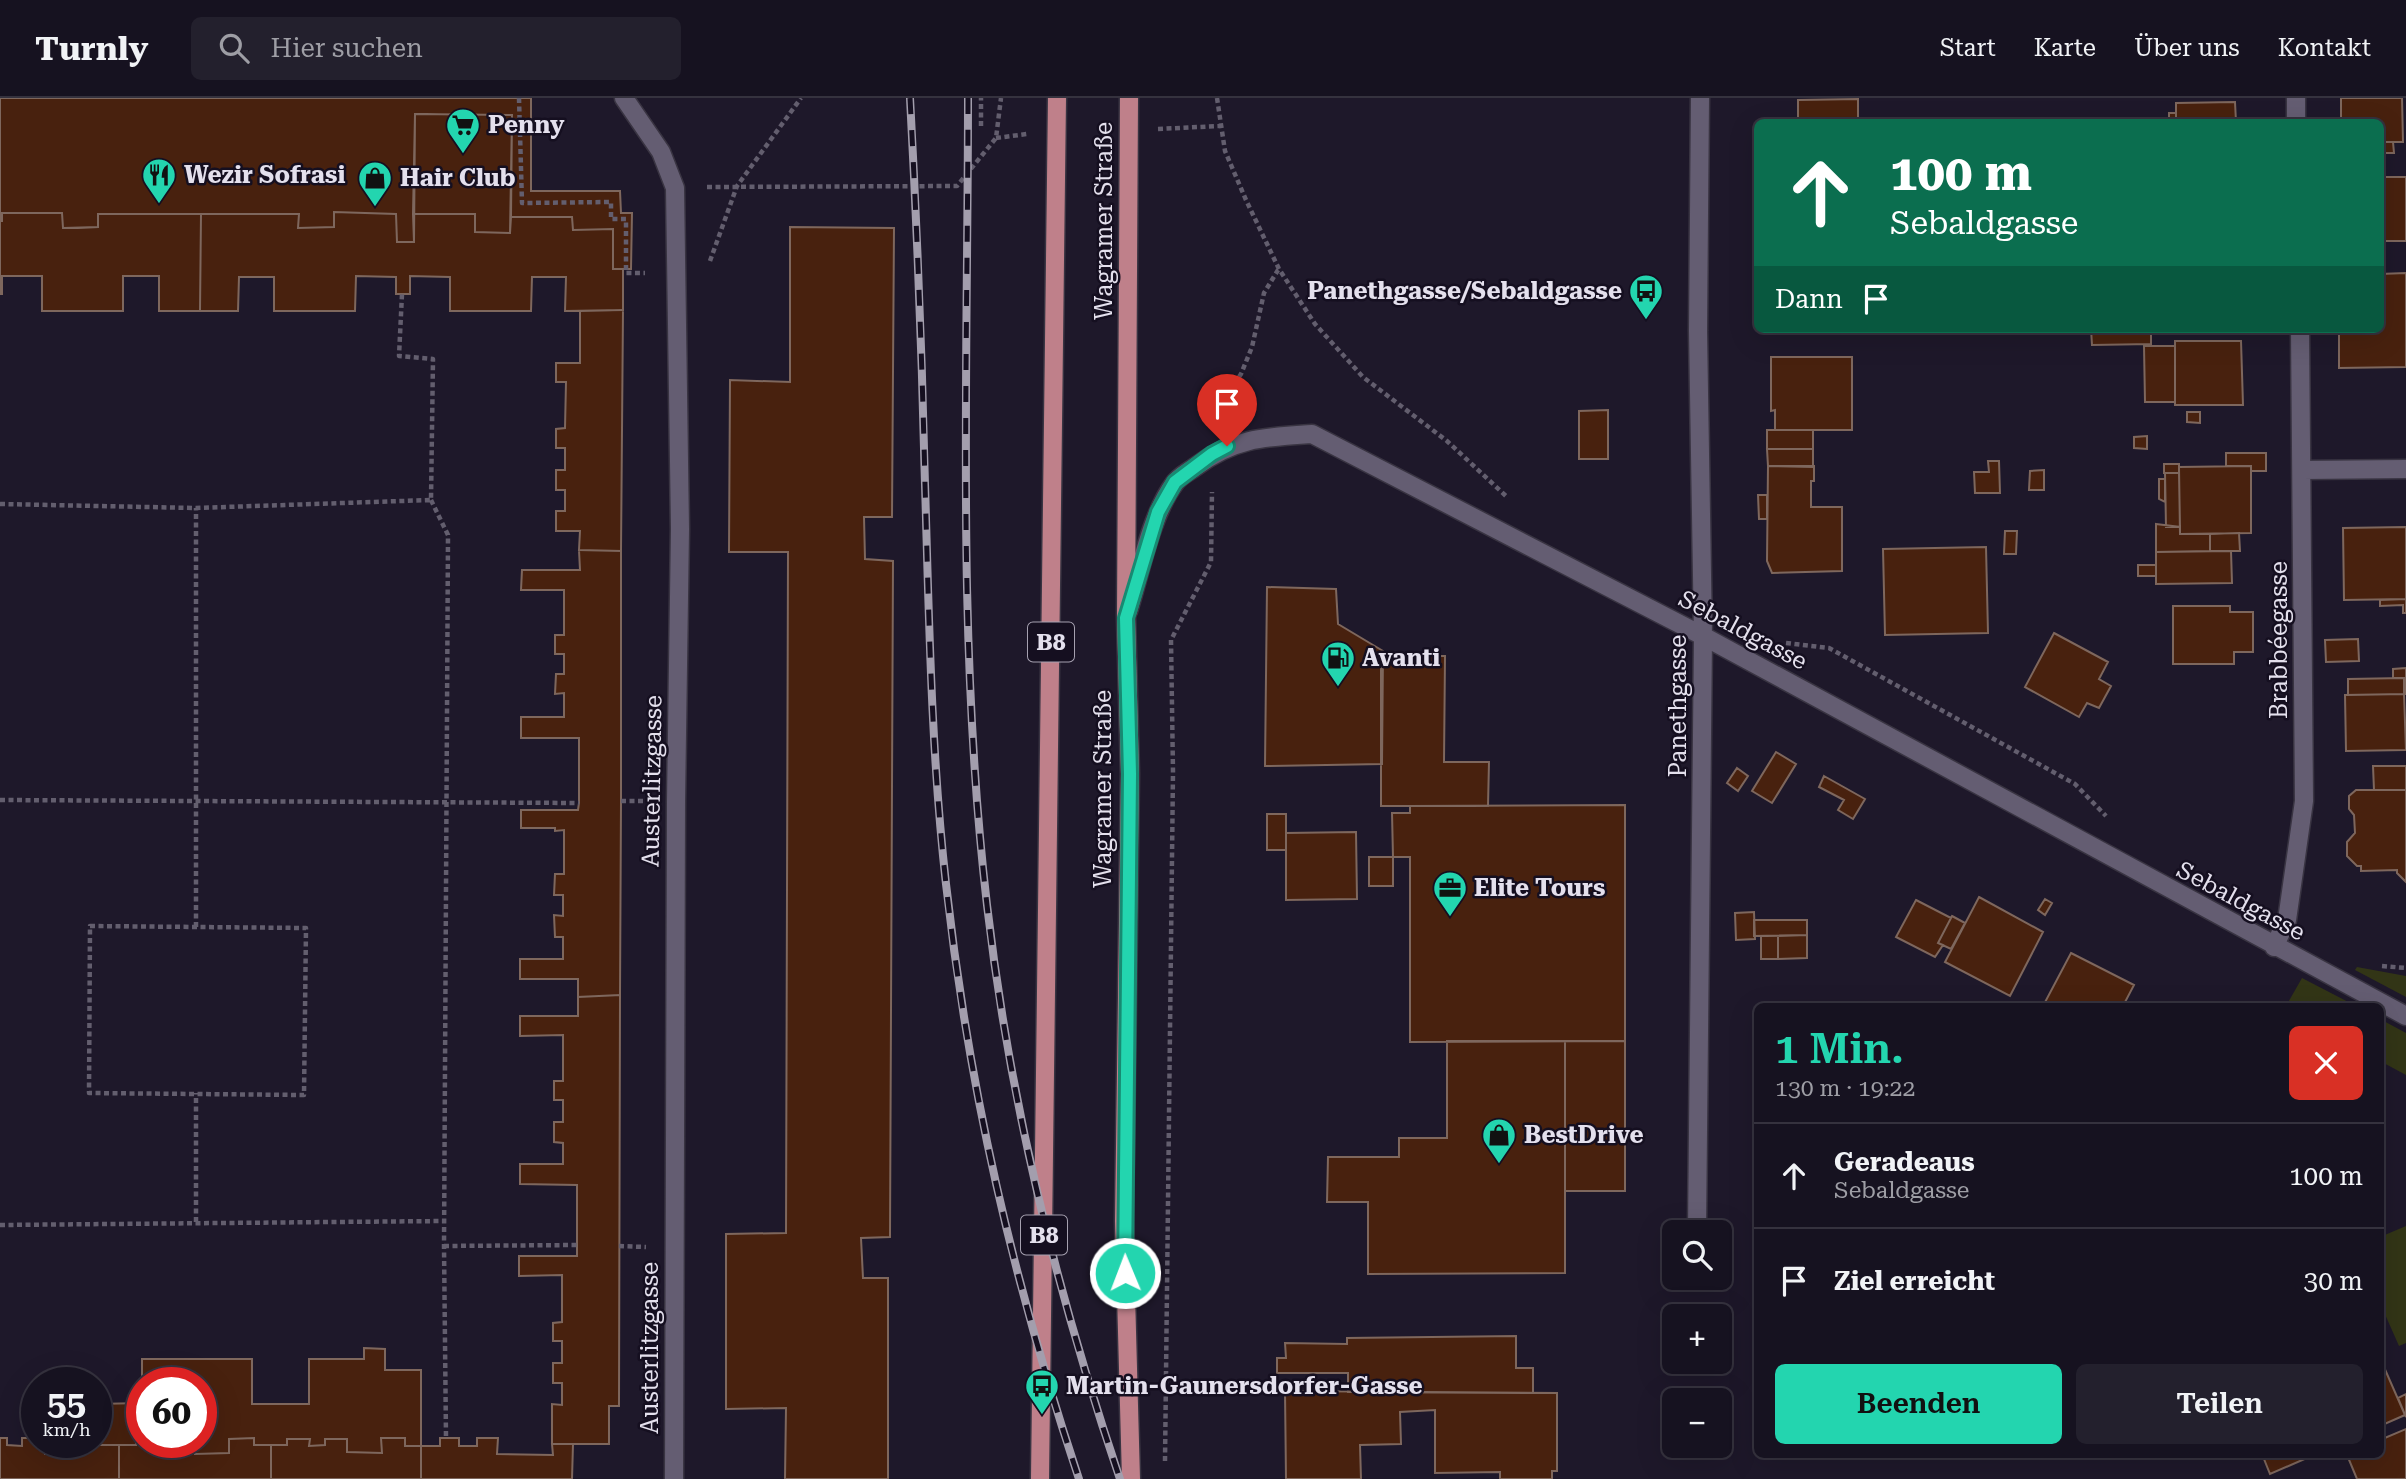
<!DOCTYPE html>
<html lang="de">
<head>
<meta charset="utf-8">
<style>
	:root { --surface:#161220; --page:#23202d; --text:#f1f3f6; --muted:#9e9ea5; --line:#35323e; --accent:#23d5af }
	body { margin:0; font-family:"Roboto Serif",serif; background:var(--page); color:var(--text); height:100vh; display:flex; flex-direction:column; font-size:26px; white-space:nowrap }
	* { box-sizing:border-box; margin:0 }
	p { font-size:23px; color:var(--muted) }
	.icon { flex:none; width:38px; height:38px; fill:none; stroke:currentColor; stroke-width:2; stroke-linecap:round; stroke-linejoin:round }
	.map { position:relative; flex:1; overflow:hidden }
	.sheet { position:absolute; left:1754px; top:905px; width:630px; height:455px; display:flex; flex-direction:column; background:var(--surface); border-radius:10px; box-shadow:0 7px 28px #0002,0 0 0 2px var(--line) }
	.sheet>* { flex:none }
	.guide { position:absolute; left:1754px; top:21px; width:630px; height:214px; border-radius:10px; box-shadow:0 7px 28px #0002,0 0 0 2px var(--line); background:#0b6e4f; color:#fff; overflow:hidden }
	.buttons { position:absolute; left:1662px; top:1122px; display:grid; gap:14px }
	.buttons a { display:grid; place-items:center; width:70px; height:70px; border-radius:10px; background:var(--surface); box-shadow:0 7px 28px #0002,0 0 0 2px var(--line); font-size:35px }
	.speed { position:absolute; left:21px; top:1269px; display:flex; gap:14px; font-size:35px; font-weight:700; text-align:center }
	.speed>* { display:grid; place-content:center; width:91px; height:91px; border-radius:50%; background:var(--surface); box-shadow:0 7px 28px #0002,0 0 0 2px var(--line); line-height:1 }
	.speed small { font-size:18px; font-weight:400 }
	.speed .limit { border:10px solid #d22; background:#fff; color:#111 }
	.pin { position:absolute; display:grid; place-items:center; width:60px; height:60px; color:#fff; margin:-72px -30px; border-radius:50% 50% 50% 0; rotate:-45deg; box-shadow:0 0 7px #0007 }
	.pin .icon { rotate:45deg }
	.me { position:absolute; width:77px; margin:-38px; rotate:359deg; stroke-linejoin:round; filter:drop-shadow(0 0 5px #0008) }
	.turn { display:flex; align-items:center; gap:24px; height:147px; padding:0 21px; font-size:32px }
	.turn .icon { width:91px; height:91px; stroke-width:2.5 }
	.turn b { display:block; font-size:49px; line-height:60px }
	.then { display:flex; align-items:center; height:66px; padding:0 21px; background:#0003; gap:14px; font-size:26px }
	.round { display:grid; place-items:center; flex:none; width:74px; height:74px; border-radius:10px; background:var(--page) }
	.head { display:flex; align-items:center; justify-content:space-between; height:119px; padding:0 21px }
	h1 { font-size:42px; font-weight:600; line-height:52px; color:var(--accent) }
	.primary-button { display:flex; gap:14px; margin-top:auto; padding:14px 21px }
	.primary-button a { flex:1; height:80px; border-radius:10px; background:var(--accent); color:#111; font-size:28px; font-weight:600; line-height:80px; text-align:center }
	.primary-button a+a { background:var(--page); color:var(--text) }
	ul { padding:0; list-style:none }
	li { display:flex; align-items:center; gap:21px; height:105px; padding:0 21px; border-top:2px solid var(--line) }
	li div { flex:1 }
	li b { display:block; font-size:26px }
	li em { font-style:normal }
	header { display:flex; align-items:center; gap:42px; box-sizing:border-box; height:98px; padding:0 35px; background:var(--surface); border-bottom:2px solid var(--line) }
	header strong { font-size:33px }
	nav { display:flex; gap:38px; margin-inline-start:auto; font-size:24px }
	.search { width:490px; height:63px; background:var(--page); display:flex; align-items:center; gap:18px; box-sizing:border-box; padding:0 24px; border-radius:10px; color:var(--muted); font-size:26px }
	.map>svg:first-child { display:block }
	.green { fill:#323516 }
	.building { fill:#48210e; stroke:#7e675d; stroke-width:2 }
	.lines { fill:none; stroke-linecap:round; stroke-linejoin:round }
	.minor-casing { stroke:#393442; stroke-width:21 }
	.primary-casing { stroke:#393442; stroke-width:21 }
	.path { stroke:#635e6e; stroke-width:4.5; stroke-dasharray:5 3.5; stroke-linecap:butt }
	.minor { stroke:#645d72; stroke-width:18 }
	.primary { stroke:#bf808a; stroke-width:18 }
	.rail-casing { stroke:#a39ead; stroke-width:8 }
	.rail { stroke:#150f20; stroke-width:5; stroke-dasharray:16; stroke-linecap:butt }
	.route-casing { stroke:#178a72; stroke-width:18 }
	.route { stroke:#23d5af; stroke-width:12 }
	.labels { text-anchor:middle; stroke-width:5; stroke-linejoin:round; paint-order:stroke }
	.shield { fill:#150f20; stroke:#a6a1b0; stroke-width:2 }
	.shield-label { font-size:23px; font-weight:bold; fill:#e4e0ed }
	.poi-label { font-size:24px; font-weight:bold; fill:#e4e0ed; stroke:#150f20; text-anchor:start }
	.street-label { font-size:24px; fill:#e4e0ed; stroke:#150f20 }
</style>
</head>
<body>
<header>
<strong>Turnly</strong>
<div class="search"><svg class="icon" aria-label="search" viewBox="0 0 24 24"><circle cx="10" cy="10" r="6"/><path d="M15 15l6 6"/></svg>Hier suchen</div>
<nav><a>Start</a><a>Karte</a><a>Über uns</a><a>Kontakt</a></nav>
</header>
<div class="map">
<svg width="2406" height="1381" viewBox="0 0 2406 1381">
	<rect width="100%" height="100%" fill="#1e182a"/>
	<path class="green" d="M2357,869L2406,878V899L2355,872Z
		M2302,880L2356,908H2286Z
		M2380,921L2406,935V977L2380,963Z
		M2406,1128V1245L2399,1248L2380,1205V1139Z"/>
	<path class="building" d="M0,0H531V93H620L621,115H632L631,171H613V131L573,132L572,119H511L512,17L415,16L414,144H397L396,116L334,114V129L298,130L299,116H98V129L78,130H63L62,115H2V123H0Z
		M2341,0H2402L2403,44H2380V24H2341Z
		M1858,1V24H1798V2Z
		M2235,4L2236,24H2176V5Z
		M2169,15H2176V24H2169Z
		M415,16L512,17L510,135L475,134V116H413Z
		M2084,22H2105V24H2084Z
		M2380,44H2393L2394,55H2380Z
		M2380,79H2406V143H2380Z
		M334,114L396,116L397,144H414L413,116H475V134L510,135L511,119H572L573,132L613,131V171H623V212L565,213L566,179H532L531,213H450V179L410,178V196H396V179L356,178L355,213H274V179H239L238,213H200L201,116H299L298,130L334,129Z
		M2,115H62L63,130L98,129V116H201L200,213H159V178H123V213H42V178H2V196H0V123H2Z
		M790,129L894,130L892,419H864L865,461L893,463L890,1139L861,1140L863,1180H888V1381H785L786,1310L726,1311V1136L786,1135L788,454H729L730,282L790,284Z
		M2406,175V269L2339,270V231H2380V176Z
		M623,212L621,453L579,452L580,433H556V413H565V392H556V372H565V350H556V331L565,330L566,284H556V265H580V213Z
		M2091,231H2151V246L2092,247Z
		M2175,243H2241L2243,307H2175Z
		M2144,248H2175V304H2145Z
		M1771,259H1852V332H1775V312L1771,313Z
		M1608,312V361H1579V313Z
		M2187,314H2200V325L2187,324Z
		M1767,332H1813V351H1767Z
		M2147,338V351L2134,350V339Z
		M1767,351H1813V369L1768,368Z
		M2226,355H2266V373H2251V368H2226Z
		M1988,363H1999L2000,395H1975L1974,374H1989Z
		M2164,366H2179V375H2164Z
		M1768,368H1814V383H1811V409H1842V473L1772,475L1767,463Z
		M2251,368V435L2180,436L2179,369Z
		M2044,372V392H2029L2030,373Z
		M2165,375H2179L2180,429H2166Z
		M2159,381H2165V404L2159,401Z
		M1758,397H1767V421H1759Z
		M2156,426L2180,429V436H2210V453L2156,454Z
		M2406,429V501L2344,502L2343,430Z
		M2017,433L2016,456H2004L2005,433Z
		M2239,435L2240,453H2210V436Z
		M1986,449L1988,535L1885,537L1883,451Z
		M579,452L621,453V703L620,897L578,899V881H520V861H563V839H555L554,817L563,818V797H554L555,776H564V732L555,733V730H521V712H578L579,705V640H521V619H564V595L555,596L556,576H564V556H555V537H564V492H521L522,472H580Z
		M2231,453L2232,485L2156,486V454Z
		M2138,467H2156V478H2138Z
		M1267,489L1336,491L1338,526L1383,553L1382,666L1265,668Z
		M2406,501V515H2403V507L2380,508V502Z
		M2173,508H2230V514H2253V554H2234V566H2173Z
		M2054,535L2108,564L2099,581L2111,588L2099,610L2087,605L2079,619L2025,589Z
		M2358,541L2359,563L2326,564L2325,542Z
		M1381,558H1445L1444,664H1489L1488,708H1381Z
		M2406,570V596H2404V580H2393V571Z
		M2404,580V596L2348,597V581Z
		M2404,596L2406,652L2346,653L2345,597Z
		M1776,654L1796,666L1772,705L1752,693Z
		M2373,668H2406V692H2374Z
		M1737,670L1748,678L1738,693L1727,685Z
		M1824,678L1865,701L1853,721L1838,712L1844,702L1819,689Z
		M2356,692H2406V784L2397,775V772L2361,773V768H2357L2347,758V744L2355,735L2354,717L2349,711V698Z
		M1625,707V943L1410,944V759H1393L1392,715H1410V708Z
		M1267,716H1286V752H1267Z
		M1356,734L1357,801L1286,802V735Z
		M1369,759H1393V788H1369Z
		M1979,799L2043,834L2010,898L1945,864Z
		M2045,801L2052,805L2045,817L2038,812Z
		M1916,802L1951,820L1938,845L1943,847L1935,859L1896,839Z
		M1754,814L1755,841L1736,842L1735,815Z
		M1952,818L1965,825L1951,851L1938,845Z
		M1754,822H1807V837L1754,838Z
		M1807,837V860L1778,861V838Z
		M1761,838H1778V861H1761Z
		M2071,855L2134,887L2123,908H2043Z
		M620,897L619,1308H609V1346H552V1306L562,1307V1285H553V1265H562V1243H553V1225L562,1224V1177L519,1178V1158H577V1087L520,1086V1066H563V1045L554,1044V1024H563V1002H554V983H563V937L520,938V918H578V899Z
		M1447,943H1565V1175L1368,1176V1104H1327L1328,1059H1399V1040H1447Z
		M1565,943H1625V1093H1565Z
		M1516,1238V1270H1533V1295L1348,1294V1275H1277V1260H1286L1285,1245L1347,1246V1240Z
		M364,1250L385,1251V1272H421V1348H405V1340H381L382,1355L347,1354V1341H325V1347L309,1348L310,1341H287V1347H254V1340L229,1341V1355L195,1356V1344H201V1284H142V1261H252V1306H309V1261H364Z
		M2380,1260L2405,1317L2380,1328Z
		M1285,1293L1557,1295V1373H1552V1381H1500V1374L1435,1375V1312L1400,1314L1401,1346L1360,1347L1361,1381H1286Z
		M2406,1296V1319L2398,1300Z
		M142,1305V1341H136V1347H100V1340H96V1306Z
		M2406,1331V1381H2357L2347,1357L2380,1356V1342Z
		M0,1340H7V1347L22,1348V1340H37V1344H45V1356L78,1355L77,1344H96V1340H100V1347H119V1381H0Z
		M254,1340V1347H271V1381H119V1347H136V1341H142V1344H157V1348L173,1347V1344H195V1356L229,1355V1341Z
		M381,1340H405V1348H421V1381H271V1347H287V1341H310L309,1348L325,1347V1341H347V1354L382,1355Z
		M440,1340H459V1348H477V1340H498L497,1356L553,1357L552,1346H573L572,1381H421V1348H440Z
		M45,1344H77L78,1355L45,1356Z
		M157,1344H173V1347L157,1348Z
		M2262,1356H2316L2270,1376Z"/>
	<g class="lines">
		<g class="minor-casing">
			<path id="minor" d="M624,0L661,54L675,90L680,431L676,704L674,1381
				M2296,0V24
				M2302,372L2406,371
				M1128,513C1140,475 1151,417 1174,386C1178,379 1188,374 1195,369C1234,340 1264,339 1312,336L1703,538L2406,918
				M2274,849L2287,822L2304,703L2300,231
				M1697,1132L1703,538L1698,233L1700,0"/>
		</g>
		<g class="primary-casing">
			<path id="primary" d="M1129,0L1126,519L1130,676L1124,1123L1131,1381
				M1040,1381L1057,0"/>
		</g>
		<path class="path" d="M519,0L522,105L611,104V121H626V175H645
			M1217,0L1225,53L1246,102L1279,171L1315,226L1363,279L1447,343L1507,399
			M981,28V0
			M1158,31L1220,28
			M996,40L1027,36
			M707,89L957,88L996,40L1001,0
			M710,163L737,88L801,0
			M1216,323L1217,311L1241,276L1252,249L1264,195L1278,172
			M431,402L448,437L444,1148L446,1340
			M0,406L196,410L431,402L433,261L399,258L402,196
			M1786,545L1829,550L2075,686L2106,718
			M0,702L579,705
			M621,703H647
			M90,828L306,830L304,997L89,995Z
			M196,829V410
			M2382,868L2406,870
			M196,1124V995
			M0,1127L444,1123
			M444,1148L577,1147
			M619,1148L646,1149
			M1165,1363L1173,674L1171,542L1211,464L1212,394"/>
		<use href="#minor" class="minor"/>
		<use href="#primary" class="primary"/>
		<g class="rail-casing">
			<path id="rail" d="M910,0C917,129 922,257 925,386C929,519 931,653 946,786C969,993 1013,1183 1079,1381
				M968,0C968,267 956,542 987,807C1010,1006 1056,1192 1120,1381"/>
		</g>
		<use href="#rail" class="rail"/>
	</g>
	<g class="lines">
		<g class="route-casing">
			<path id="route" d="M1125,1175L1130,676L1126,520L1158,414L1175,384L1212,356L1227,348"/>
		</g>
		<use href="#route" class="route"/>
	</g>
	<defs>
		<g id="supermarket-pin" transform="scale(1.75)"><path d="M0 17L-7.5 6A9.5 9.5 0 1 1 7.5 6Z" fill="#23d5af" stroke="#150f20"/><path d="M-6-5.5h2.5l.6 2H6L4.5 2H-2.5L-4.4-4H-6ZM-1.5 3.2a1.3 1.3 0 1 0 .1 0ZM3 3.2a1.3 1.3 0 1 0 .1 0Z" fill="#111"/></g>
		<g id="restaurant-pin" transform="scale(1.75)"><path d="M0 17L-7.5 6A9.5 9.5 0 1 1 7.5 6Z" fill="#23d5af" stroke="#150f20"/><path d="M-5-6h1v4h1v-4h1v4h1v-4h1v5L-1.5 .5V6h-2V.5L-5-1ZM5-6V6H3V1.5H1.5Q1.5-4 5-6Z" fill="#111"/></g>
		<g id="shop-pin" transform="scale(1.75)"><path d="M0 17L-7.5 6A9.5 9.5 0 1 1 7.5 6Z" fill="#23d5af" stroke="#150f20"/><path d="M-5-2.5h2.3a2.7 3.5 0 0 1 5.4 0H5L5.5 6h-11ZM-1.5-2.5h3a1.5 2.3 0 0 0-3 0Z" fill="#111"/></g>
		<g id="bus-pin" transform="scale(1.75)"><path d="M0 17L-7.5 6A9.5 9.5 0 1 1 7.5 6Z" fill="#23d5af" stroke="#150f20"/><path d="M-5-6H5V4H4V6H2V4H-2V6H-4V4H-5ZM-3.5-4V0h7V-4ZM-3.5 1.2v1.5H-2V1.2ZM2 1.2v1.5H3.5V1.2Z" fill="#111"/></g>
		<g id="fuel-pin" transform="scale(1.75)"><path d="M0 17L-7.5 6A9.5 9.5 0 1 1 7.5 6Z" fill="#23d5af" stroke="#150f20"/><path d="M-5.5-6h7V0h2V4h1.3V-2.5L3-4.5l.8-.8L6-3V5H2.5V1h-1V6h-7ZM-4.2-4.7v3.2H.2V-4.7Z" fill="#111"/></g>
		<g id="office-pin" transform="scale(1.75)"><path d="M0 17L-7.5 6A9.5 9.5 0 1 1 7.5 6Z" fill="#23d5af" stroke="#150f20"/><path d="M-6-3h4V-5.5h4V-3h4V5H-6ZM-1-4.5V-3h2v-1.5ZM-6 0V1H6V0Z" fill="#111"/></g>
	</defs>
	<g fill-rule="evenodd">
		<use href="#supermarket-pin" x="463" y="27"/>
		<use href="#restaurant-pin" x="159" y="77"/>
		<use href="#shop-pin" x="375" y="80"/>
		<use href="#bus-pin" x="1646" y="193"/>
		<use href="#fuel-pin" x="1338" y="560"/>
		<use href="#office-pin" x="1450" y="790"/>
		<use href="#shop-pin" x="1499" y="1037"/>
		<use href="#bus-pin" x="1042" y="1288"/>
	</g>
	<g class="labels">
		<g class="shield">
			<rect x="1028" y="524.5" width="46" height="39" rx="5"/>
			<rect x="1021" y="1117.5" width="46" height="39" rx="5"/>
		</g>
		<g class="shield-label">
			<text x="1051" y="552">B8</text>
			<text x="1044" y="1145">B8</text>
		</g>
		<g class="poi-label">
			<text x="488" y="35">Penny</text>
			<text x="184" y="85">Wezir Sofrasi</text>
			<text x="400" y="88">Hair Club</text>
			<text x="1622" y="201" text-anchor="end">Panethgasse/Sebaldgasse</text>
			<text x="1362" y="568">Avanti</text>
			<text x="1474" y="798">Elite Tours</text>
			<text x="1524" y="1045">BestDrive</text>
			<text x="1066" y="1296">Martin-Gaunersdorfer-Gasse</text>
		</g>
		<g class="street-label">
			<text transform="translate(1104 123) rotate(-90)" y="8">Wagramer Straße</text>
			<text transform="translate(1743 532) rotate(28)" y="8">Sebaldgasse</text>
			<text transform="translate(2279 542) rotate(-90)" y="8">Brabbéegasse</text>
			<text transform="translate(1678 608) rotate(-90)" y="8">Panethgasse</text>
			<text transform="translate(652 683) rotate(-89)" y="8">Austerlitzgasse</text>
			<text transform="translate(1103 691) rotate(-90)" y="8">Wagramer Straße</text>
			<text transform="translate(2241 803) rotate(28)" y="8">Sebaldgasse</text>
			<text transform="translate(650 1250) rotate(-90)" y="8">Austerlitzgasse</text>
		</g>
	</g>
</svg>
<div class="buttons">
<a><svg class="icon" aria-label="search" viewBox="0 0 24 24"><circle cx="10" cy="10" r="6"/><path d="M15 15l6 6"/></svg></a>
<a>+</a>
<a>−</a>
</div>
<div class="speed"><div>55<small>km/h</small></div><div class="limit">60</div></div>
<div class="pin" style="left:1227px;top:348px;background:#d93025"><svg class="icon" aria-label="arrive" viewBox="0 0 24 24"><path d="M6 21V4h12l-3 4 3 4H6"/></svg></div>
<svg class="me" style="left:1125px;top:1175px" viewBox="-20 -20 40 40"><circle r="17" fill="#23d5af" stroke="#fff" stroke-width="3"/><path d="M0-11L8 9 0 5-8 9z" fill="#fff"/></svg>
<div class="guide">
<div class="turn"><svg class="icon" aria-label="ahead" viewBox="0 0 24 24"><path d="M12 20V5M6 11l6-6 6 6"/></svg><div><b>100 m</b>Sebaldgasse</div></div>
<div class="then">Dann<svg class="icon" aria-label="arrive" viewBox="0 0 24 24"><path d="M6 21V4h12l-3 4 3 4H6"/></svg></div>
</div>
<section class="sheet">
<div class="head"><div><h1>1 Min.</h1><p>130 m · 19:22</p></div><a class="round" style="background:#d93025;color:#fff"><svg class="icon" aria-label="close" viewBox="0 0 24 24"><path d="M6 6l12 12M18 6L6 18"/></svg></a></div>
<ul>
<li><svg class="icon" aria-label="ahead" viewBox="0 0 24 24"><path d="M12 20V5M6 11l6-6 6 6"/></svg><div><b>Geradeaus</b><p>Sebaldgasse</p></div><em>100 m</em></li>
<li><svg class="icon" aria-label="arrive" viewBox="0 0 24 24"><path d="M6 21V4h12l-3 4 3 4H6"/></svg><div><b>Ziel erreicht</b></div><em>30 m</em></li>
</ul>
<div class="primary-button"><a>Beenden</a><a>Teilen</a></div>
</section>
</div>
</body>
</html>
